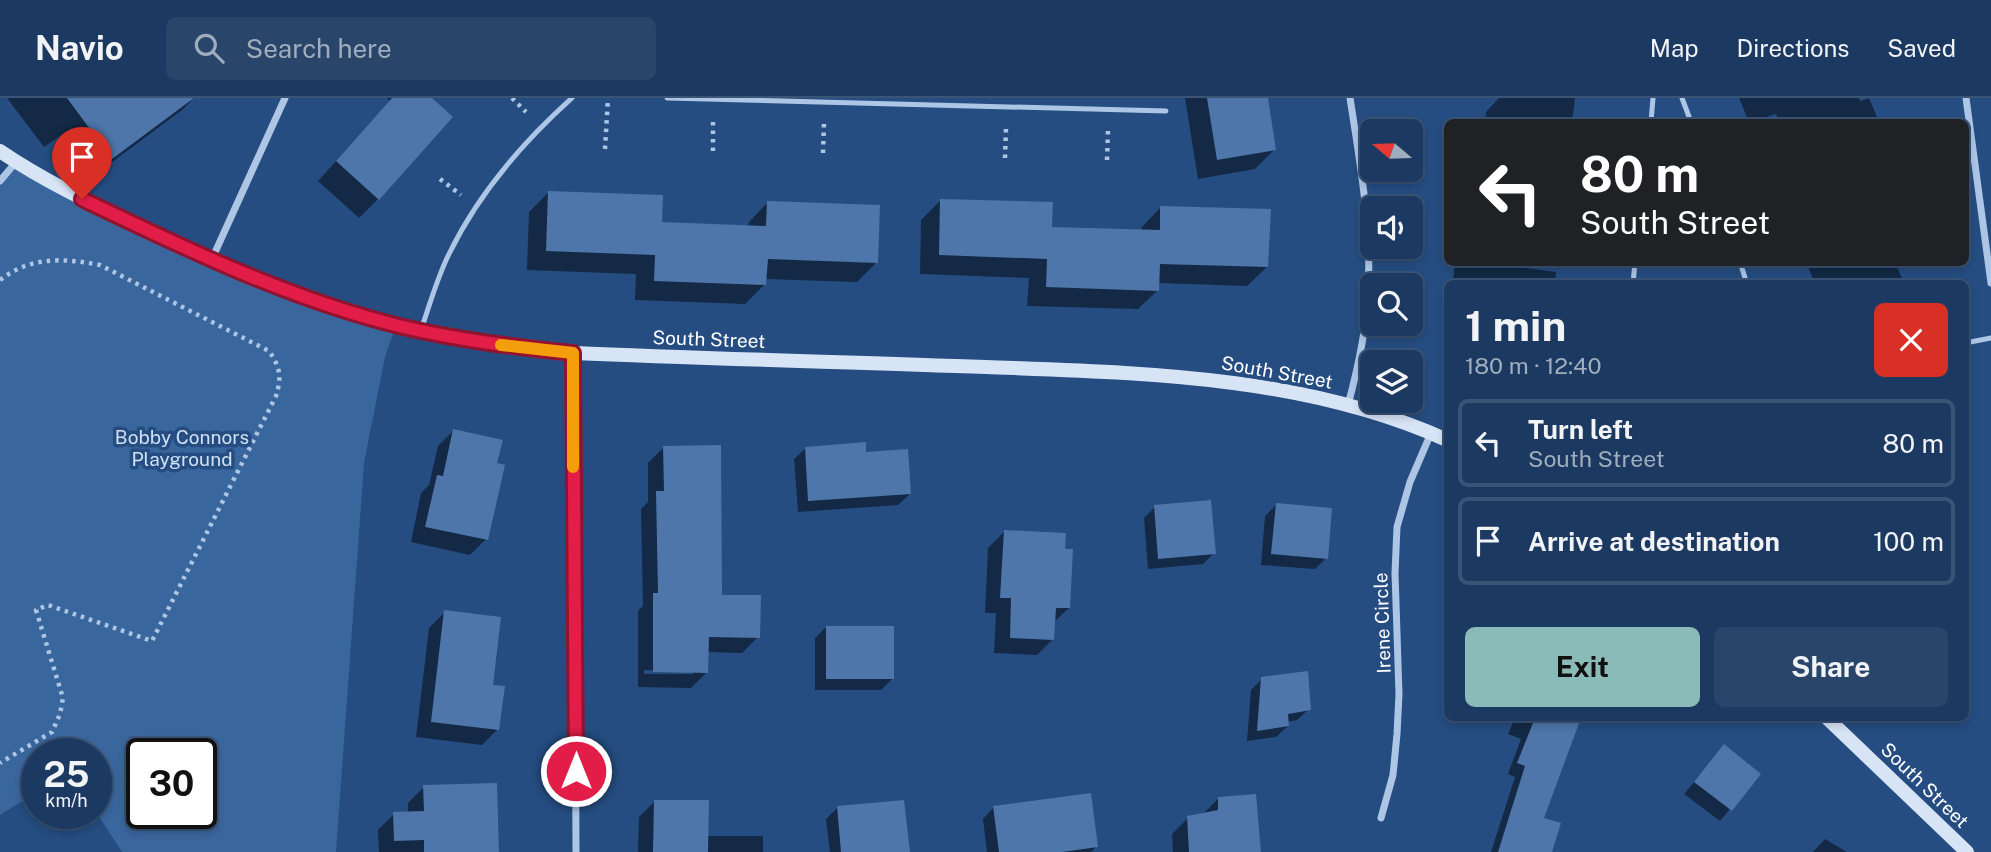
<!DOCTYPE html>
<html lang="en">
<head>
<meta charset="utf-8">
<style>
	:root { --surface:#1c3a61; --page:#29456a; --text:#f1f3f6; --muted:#a0adbd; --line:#3a5476; --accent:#8bbbb9 }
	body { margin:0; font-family:"Public Sans",sans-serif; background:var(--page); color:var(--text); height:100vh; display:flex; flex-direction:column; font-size:26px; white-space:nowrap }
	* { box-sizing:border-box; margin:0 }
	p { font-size:23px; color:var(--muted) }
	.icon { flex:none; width:38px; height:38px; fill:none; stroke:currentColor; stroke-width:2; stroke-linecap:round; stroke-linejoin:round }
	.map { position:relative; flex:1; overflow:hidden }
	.details { position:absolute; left:1444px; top:182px; width:525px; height:441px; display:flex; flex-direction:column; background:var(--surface); border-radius:10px; box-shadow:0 4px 10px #0003,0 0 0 2px var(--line) }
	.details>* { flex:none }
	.hud { position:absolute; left:1444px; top:21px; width:525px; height:147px; border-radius:10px; box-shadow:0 4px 10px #0003,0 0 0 2px var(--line); background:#202124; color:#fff; overflow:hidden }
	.needle { width:46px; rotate:289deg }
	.buttons { position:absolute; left:1360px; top:21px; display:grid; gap:14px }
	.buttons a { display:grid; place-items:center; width:63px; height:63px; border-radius:10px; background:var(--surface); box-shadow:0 4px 10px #0003,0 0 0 2px var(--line); font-size:35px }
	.speed { position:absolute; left:21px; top:640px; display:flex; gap:14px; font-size:35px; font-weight:700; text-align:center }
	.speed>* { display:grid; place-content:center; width:91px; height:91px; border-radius:50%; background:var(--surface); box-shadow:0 4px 10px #0003,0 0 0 2px var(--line); line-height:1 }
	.speed small { font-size:18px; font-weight:400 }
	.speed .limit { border:4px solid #111; border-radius:10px; background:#fff; color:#111 }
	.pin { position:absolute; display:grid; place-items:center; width:60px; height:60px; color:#fff; margin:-72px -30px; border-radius:50% 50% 50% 0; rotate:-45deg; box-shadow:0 0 7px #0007 }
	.pin .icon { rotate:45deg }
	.me { position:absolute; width:77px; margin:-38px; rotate:0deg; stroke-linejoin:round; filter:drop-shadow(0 0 5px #0008) }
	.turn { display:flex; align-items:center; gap:24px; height:147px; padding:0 21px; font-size:32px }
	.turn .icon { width:91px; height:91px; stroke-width:2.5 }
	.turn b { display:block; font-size:49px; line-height:60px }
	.round { display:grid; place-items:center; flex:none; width:74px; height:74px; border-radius:10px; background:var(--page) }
	.head { display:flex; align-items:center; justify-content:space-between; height:119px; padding:0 21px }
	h1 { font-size:42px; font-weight:700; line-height:52px }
	.cta { display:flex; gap:14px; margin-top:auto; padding:14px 21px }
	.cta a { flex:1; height:80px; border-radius:10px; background:var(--accent); color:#111; font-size:28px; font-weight:700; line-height:80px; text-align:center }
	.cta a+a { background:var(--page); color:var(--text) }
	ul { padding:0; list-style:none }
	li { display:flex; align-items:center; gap:21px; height:88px; margin:0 14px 10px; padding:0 7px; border:4px solid var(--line); border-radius:10px }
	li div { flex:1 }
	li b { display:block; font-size:26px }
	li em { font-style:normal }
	header { display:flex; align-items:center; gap:42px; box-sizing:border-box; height:98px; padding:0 35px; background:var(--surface); border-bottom:2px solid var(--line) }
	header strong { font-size:33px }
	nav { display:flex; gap:38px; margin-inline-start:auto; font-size:24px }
	.search { width:490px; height:63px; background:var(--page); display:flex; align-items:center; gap:18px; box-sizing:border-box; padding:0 24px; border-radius:10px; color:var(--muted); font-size:26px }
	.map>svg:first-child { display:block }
	.park { fill:#3a669e; fill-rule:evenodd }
	.shadow { fill:#0007; fill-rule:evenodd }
	.building { fill:#4e76aa }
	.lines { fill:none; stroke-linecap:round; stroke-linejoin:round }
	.path { stroke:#adc6e6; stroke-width:4.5; stroke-dasharray:3.5 5; stroke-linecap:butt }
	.lane { stroke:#adc6e6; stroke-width:5 }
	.street { stroke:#adc6e6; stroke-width:7 }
	.secondary { stroke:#d7e4f6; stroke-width:14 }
	.route-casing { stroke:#92132f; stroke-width:18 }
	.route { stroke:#e11d48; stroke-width:12 }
	.slow { stroke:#f59e0b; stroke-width:12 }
	.labels { text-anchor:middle; stroke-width:7; stroke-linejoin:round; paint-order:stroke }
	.street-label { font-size:19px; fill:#fff; stroke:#254d81 }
	.park-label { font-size:19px; fill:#d0e1f5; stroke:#254d81 }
</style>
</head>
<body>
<header>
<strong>Navio</strong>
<div class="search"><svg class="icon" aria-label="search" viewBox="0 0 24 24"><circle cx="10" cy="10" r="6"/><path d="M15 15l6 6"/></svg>Search here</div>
<nav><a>Map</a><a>Directions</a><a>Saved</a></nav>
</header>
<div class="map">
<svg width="1991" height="754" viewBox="0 0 1991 754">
	<rect width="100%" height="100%" fill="#254d81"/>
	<path class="park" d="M16,64L154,135L396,227L385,259L364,365L336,754H122L96,714V656H37V694L0,717V83ZM142,656H201V716H142Z"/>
	<path class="shadow" d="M7,0H194L182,12L92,79L61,37L44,49Z
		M387,0H433L378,101L359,120L318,83L390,3Z
		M1185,0H1266L1274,52L1255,71L1198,81Z
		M1499,0H1575L1572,24H1485L1486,14Z
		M1739,0H1859L1860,3L1869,0L1879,24H1779L1776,16L1749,24Z
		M549,94L660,126L748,129L749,124L768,104L877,164L857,184L765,181V186L745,206L635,202L636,176L527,172L529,114Z
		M941,102L1050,131L1141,134L1142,129L1161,109L1267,169L1247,188L1158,185V192L1138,211L1027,208L1029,180L920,176L921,122Z
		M1455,164H1528L1527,170L1556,174L1555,186H1467L1453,183Z
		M1806,164H1898L1896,166L1904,186H1815Z
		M454,332L495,366L486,441L470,457L411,444L421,395L429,387L438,348Z
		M664,349L721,498L758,539L742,555L707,554V574L691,590L638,589V513L643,508L641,411L648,404V365ZM644,572L693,573V576H644Z
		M806,350L865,356L910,396L898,407L798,414L794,361Z
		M1276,407L1326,460L1315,471L1261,467L1265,418Z
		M1155,409L1214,455L1203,466L1148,471L1144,420Z
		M1004,434L1063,452L1069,510L1053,525V541L1037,557L994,555L996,515H985L988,450Z
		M445,514L491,588L498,631L482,647L416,639L429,530Z
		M826,529L892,581L881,592H815V540Z
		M1262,581L1309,611L1297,622L1287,624L1288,628L1276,639L1247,643L1251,592Z
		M1515,620H1579L1541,721L1550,754H1491L1515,679L1508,676L1521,641L1508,636Z
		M1724,649L1759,676L1720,723L1684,696Z
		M424,689L497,754H379L378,732L394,716L408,715V705Z
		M1219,700L1259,754H1173L1172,736L1188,720L1202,717Z
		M654,704L706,738H763V754H638L639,719Z
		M994,709L1096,749L1091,754H987L983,721Z
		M837,710L908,754H830L826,721Z
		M1825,741L1847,754H1813Z"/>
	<path class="building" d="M67,0H194L112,61Z
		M392,0H432L453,19L379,102L336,63Z
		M1207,0H1268L1276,52L1217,62Z
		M548,93L663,97L662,124L766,128L767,103L880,107L878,165L768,161L766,187L654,183L655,157L546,153Z
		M940,101L1053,104L1052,129L1160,132V108L1271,111L1268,169L1160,166L1159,193L1046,189L1047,161L939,157Z
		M453,331L503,342L497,365L505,367L488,442L425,429L437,377L443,378Z
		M866,344V354L908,351L911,396L808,403L805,349Z
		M721,347L722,497H761L760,540L709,539L708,575L653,574V495H658L656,393H664L663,348Z
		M1211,402L1216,456L1158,461L1154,407Z
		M1276,405L1332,410L1328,461L1271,456Z
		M1004,432L1066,435L1065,451H1073L1070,510H1056L1054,542L1010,540L1011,500H1000Z
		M444,512L501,519L493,587L505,588L499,632L431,624Z
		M826,528H894V581H826Z
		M1308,573L1311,612L1288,616L1289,628L1257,633L1261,579Z
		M1535,620H1581L1544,720L1561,725L1552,754H1498L1525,668L1517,665Z
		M1724,646L1761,676L1732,713L1694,684Z
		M497,685L499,754H424V742L394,743L393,714L424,713L423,687Z
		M1091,695L1098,749L1062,754H999L993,708Z
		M1256,696L1261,754H1189L1187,718L1218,712V699Z
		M654,702H709L708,754H653Z
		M904,702L910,754H841L837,708Z"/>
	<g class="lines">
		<path class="path" d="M512,0L526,14
			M605,51L608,0
			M713,53V22
			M823,55L824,25
			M1005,60L1006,30
			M1107,62L1108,32
			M440,81L461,97
			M0,182C31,158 64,160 100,167L269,253C280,269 282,279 276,298L152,543L48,507L36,512L63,600L60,616L52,634L0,665"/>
		<path class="lane" d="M667,0L1166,13
			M1682,0L1691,24
			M1651,24L1653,0
			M1740,164L1747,186
			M1633,186L1635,164
			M421,232C430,206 437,180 449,156C478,96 523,44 572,0
			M1965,245L1991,240"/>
		<path class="street" d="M1966,0L1991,185
			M0,83L16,64
			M212,161L285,0
			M574,255L576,754
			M1348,307C1358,270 1366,234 1368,196C1372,130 1360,65 1350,0
			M1381,720L1393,677L1397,636L1399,596L1395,475L1397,429L1410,384L1431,335"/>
		<path class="secondary" d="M0,53C44,83 93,106 141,129C224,168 310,207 400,228C457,242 515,249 574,255C711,261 848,264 986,269C1141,275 1303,277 1447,342
			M1827,620L1967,754"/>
	</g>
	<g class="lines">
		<g class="route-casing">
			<path id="route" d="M82,101C184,150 289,201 399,228C457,242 515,249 573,255L576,673"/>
		</g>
		<use href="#route" class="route"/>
		<path class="slow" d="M501,247L573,255V369"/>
	</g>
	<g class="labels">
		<g class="street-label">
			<text transform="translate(709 241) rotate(2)" y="7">South Street</text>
			<text transform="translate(1277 274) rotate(10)" y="7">South Street</text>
			<text transform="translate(1382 525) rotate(-92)" y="7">Irene Circle</text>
			<text transform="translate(1925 687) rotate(44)" y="7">South Street</text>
		</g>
		<g class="park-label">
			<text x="182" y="346">Bobby Connors<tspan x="182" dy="22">Playground</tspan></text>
		</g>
	</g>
</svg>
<div class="buttons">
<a><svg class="needle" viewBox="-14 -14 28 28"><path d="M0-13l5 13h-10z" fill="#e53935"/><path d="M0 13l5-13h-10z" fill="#a0adbd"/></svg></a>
<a><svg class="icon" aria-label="sound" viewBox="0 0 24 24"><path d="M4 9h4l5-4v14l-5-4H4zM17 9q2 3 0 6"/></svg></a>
<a><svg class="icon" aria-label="search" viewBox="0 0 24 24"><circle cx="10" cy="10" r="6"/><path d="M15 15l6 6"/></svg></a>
<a><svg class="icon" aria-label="layers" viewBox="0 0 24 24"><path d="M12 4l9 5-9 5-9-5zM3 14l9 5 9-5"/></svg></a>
</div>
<div class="speed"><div>25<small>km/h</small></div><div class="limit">30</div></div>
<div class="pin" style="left:82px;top:101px;background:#d93025"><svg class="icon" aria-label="arrive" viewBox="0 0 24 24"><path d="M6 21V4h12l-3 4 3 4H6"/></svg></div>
<svg class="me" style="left:576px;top:673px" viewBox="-20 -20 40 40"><circle r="17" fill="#e11d48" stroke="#fff" stroke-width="3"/><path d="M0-11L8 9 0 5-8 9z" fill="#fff"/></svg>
<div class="hud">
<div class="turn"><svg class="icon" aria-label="left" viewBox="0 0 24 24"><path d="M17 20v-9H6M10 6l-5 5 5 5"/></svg><div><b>80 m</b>South Street</div></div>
</div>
<section class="details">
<div class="head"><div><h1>1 min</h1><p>180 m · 12:40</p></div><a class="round" style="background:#d93025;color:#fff"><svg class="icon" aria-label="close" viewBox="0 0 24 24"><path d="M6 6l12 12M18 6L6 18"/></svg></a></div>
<ul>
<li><svg class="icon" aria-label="left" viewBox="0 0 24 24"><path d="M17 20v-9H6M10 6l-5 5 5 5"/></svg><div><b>Turn left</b><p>South Street</p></div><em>80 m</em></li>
<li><svg class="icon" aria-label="arrive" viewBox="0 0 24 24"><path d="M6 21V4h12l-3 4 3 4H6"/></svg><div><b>Arrive at destination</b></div><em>100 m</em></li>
</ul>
<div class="cta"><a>Exit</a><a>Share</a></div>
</section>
</div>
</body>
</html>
